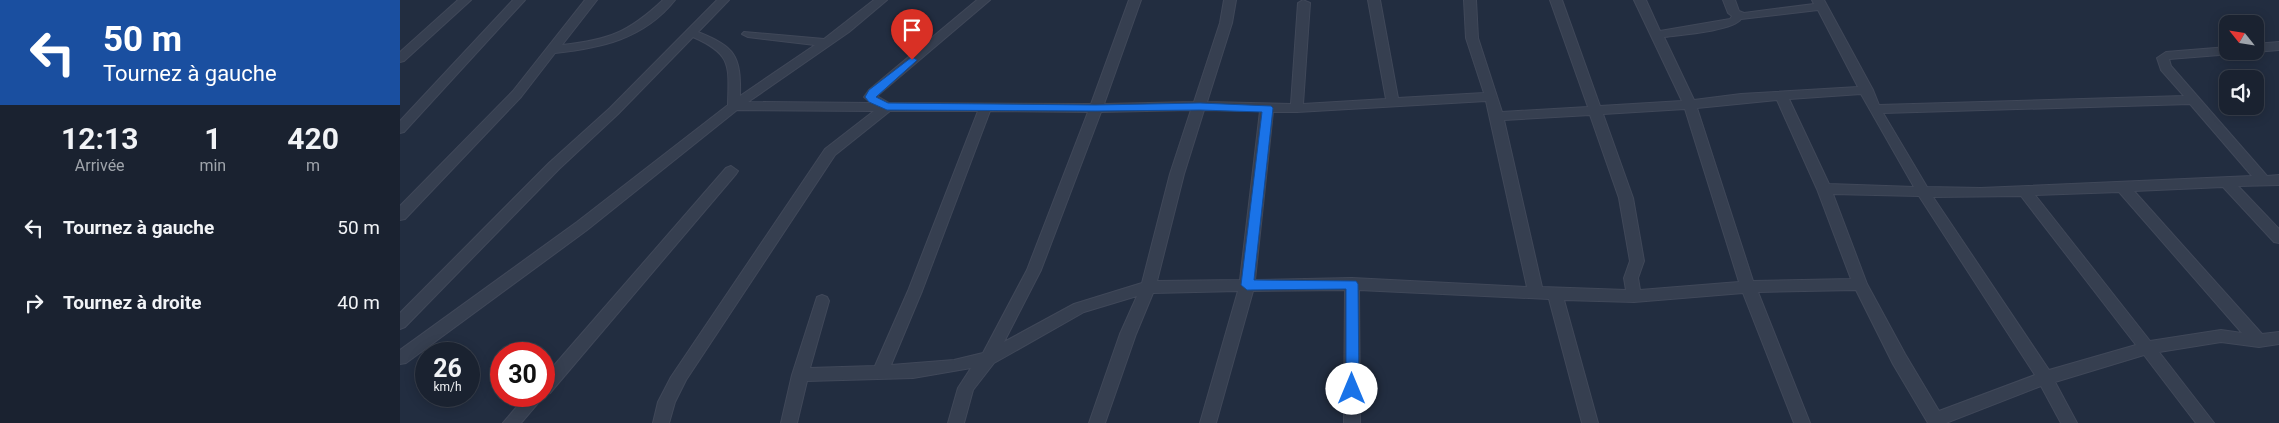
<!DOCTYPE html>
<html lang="fr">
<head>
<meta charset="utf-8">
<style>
	:root { --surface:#1a2230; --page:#272f3c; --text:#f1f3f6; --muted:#9fa4ab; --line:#383f4c }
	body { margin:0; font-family:Roboto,sans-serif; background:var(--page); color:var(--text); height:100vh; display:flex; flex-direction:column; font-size:19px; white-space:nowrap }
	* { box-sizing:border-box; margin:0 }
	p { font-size:16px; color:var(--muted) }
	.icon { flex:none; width:28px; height:28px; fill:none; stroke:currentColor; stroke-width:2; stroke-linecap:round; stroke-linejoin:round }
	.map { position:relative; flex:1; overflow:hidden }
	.details { display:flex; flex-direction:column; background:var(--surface); width:400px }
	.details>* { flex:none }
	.guide { background:#1a4fa0; color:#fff; overflow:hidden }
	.needle { width:32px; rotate:300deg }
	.buttons { position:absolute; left:1819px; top:15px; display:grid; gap:10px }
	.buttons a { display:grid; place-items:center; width:45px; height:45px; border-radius:10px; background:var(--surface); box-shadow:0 2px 12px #0003,0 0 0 1px var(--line); font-size:25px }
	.speed { position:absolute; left:15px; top:342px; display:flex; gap:10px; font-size:25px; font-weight:700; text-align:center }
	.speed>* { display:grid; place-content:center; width:65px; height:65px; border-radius:50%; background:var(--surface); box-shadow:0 2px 12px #0003,0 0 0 1px var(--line); line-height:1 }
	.speed small { font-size:12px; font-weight:400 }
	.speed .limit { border:8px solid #d22; background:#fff; color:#111 }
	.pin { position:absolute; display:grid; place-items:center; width:42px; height:42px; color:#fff; margin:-51px -21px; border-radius:50% 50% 50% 0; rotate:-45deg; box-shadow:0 0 5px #0007 }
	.pin .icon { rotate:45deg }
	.me { position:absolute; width:55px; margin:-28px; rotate:0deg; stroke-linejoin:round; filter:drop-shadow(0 0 4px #0008) }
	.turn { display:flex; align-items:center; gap:18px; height:105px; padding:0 20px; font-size:22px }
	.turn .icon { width:65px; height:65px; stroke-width:2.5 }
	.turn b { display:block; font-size:35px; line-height:42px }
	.eta { display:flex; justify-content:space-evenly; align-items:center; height:85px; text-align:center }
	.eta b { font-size:30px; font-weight:700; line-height:35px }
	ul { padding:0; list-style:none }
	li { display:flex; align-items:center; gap:15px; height:75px; padding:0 20px }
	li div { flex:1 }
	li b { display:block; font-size:19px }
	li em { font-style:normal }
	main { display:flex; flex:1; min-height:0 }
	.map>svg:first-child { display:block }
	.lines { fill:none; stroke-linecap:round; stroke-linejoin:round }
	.minor-casing { stroke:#404859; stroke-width:2 }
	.minor { fill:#363f50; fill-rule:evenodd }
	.route { fill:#1a73e8; stroke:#114b97 }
</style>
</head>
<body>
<main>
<section class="details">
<div class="guide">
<div class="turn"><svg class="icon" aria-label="left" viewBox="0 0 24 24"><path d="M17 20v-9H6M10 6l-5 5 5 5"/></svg><div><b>50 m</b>Tournez à gauche</div></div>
</div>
<div class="eta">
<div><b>12:13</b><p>Arrivée</p></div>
<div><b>1</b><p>min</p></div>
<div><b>420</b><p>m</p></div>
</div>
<ul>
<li><svg class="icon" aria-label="left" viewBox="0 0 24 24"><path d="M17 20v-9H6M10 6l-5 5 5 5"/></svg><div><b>Tournez à gauche</b></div><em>50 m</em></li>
<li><svg class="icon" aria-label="right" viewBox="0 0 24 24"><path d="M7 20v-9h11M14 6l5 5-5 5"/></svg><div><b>Tournez à droite</b></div><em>40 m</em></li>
</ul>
</section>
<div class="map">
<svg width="1879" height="423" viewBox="0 0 1879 423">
	<rect width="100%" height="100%" fill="#222d40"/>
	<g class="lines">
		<g class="minor-casing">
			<path id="minor" d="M58,0H71L4,61L0,62V52Z
				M113,0H125L4,132L0,133V121Z
				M185,0H197L162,45C208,40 228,33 263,0H275C244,39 201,48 155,53L121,97L5,219L0,220V206L113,91Z
				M317,0H329L298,32C335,47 341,55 340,96L415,45L348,37L342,34L344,32L424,39L474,0H487L449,32L348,102L471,103L464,97L469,90L577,0H590L477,96L489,103L691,104L729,0H741L704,104L794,102L820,23L824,0H836L832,23L807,102L891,104L898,3L903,0L910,3L903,104L986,99L968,0H980L998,98L1084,93L1066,38L1064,0H1076L1078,38L1102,112L1188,107L1150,0H1162L1200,106L1282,101L1234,0H1246L1260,31L1330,19L1332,16L1328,13L1323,0H1335L1339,11L1344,13L1414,4L1412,0H1424L1473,90L1479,105L1784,96L1761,70L1757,58L1766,52L1828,47V51H1834L1832,54L1769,59L1771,66L1867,176L1879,175V185L1838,186L1879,229V243L1874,242L1823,187L1734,191L1862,334L1879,332V344L1859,347L1821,342L1759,352L1814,423H1796L1744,355L1655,382L1677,423H1661L1641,386L1546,423H1528L1493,364L1456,290L1358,292L1410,423H1394L1343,293L1234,302L1164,300L1198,423H1182L1149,299L959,290L960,423H944L945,290L853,291L816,423H800L838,291L753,293L736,334L705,423H689L720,334L737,296L684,312L594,363L573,390L564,423H548L558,388L571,368L513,378L407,381L397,423H381L392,375L417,297L422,295L427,297L429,301L410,368L475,366L508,291L578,111H490L435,155L286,380L275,402L269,423H253L258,402L271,377L425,149L474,111L337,110L187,230L6,363L0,364V350L177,222L328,105C329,65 332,54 293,37L218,114L159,169L5,327L0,329V313L149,163L210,108ZM1418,10L1458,87L1341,94L1294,100L1264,37C1279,35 1333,31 1341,19ZM1461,94L1514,187L1429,184L1389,99ZM1377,100L1417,189L1451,279L1353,281L1297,108ZM1086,101L1127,287L952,278L855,280L873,112H897ZM1790,104L1852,176L1581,188L1527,187L1483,113ZM1285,109L1339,282L1240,290L1238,278L1244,261L1233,198L1203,114ZM791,110L770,174L742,283L674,304L604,342L641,270L701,112ZM804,110L860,111L840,280L757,281L784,174ZM590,111L688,112L627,270L583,353L554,360L491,365L522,291ZM1190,115L1219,198L1230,261L1224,278L1226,290L1142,287L1104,120ZM1719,192L1842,333L1821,330L1750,341L1635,195ZM1433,194L1519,196L1635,375L1539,411L1505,354L1467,284ZM1621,196L1736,345L1649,370L1533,197Z
				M1879,42V50L1855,52L1854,51L1855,44Z
				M331,166L338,171L336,174L150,393L144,395V377L326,168Z
				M144,395V396L121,423H103L126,396Z"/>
		</g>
		<use href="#minor" class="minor"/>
	</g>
	<path class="route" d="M512,57L517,60L515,62L476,97L488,103L696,105L800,103L871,106L873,108L854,280L956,281L958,284L959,389L957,393L952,394L948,393L946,389V289L847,290L841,285L862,112L800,110L696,111L487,110L469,102L465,97L469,90Z"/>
</svg>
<div class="buttons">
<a><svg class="needle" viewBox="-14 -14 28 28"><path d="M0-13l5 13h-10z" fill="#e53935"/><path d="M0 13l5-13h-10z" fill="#9fa4ab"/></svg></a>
<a><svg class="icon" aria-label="sound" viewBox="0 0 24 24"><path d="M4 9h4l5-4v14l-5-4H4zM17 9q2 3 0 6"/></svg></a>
</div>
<div class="speed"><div>26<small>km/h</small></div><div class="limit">30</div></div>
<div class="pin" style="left:512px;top:60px;background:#d93025"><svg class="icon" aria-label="arrive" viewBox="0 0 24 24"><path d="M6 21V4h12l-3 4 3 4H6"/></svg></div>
<svg class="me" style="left:952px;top:389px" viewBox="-20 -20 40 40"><circle r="19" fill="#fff"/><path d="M0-13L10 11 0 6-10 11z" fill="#1a73e8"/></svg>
</div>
</main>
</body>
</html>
